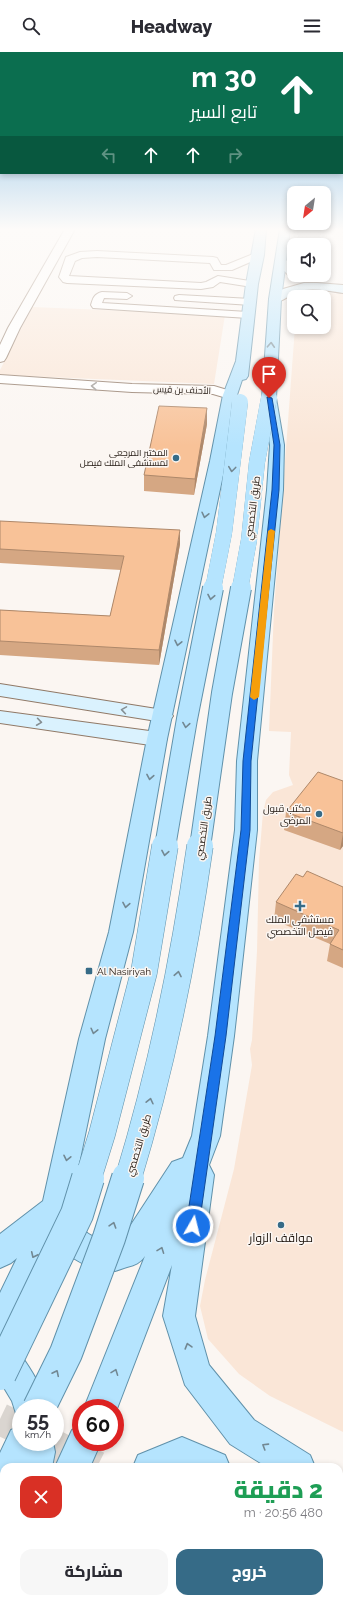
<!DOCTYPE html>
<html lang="ar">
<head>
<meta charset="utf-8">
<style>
	:root { --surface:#fff; --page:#f7f7f7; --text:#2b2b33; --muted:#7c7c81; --accent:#366b87 }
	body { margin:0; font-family:Raleway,Cairo,sans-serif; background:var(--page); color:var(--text); direction:rtl; height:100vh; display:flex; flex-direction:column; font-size:15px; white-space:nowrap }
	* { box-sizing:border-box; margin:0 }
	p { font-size:13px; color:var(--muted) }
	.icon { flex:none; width:22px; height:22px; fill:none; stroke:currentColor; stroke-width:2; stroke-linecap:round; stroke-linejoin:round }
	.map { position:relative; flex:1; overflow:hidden; direction:ltr }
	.side { position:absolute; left:0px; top:1411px; width:343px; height:140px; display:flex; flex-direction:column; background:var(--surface); border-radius:12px 12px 0 0; box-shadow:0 2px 6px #0003; direction:rtl }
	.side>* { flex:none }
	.top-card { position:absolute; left:0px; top:0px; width:343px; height:122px; box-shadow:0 2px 6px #0003; direction:rtl; background:#0b6e4f; color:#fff; overflow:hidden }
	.needle { width:26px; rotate:210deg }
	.fabs { position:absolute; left:287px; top:134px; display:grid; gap:8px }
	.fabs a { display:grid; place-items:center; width:44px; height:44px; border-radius:8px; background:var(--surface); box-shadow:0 2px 6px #0003; font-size:20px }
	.speed { position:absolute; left:12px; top:1347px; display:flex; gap:8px; font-size:20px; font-weight:700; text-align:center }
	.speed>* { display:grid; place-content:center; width:52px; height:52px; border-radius:50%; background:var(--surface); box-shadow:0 2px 6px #0003; line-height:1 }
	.speed small { font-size:10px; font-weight:400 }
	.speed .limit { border:6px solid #d22; background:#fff; color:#111 }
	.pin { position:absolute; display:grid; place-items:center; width:34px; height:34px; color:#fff; margin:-41px -17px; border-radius:50% 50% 50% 0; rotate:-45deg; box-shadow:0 0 4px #0007 }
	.pin .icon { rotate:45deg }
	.me { position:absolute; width:44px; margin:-22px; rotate:8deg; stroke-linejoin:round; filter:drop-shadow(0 0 3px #0008) }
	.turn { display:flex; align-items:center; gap:14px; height:84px; padding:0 20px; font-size:18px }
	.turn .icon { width:52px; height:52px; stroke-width:2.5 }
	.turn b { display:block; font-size:28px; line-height:34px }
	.lanes { display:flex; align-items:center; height:38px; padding:0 20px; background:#0003; justify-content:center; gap:20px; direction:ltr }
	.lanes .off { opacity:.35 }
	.round { display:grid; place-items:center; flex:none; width:42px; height:42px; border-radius:12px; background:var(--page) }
	.head { display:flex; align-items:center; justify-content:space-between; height:68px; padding:0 20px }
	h1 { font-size:24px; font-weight:800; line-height:30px; color:#1e9e55 }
	.action { display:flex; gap:8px; margin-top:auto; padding:8px 20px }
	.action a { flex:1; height:46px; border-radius:12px; background:var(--accent); color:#fff; font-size:16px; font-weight:800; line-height:46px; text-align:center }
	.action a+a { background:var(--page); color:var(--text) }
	header { display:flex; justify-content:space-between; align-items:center; height:52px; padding:0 20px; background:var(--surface); font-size:18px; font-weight:800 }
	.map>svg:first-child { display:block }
	.built { fill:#fae6d7 }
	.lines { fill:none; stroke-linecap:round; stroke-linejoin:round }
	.highway-tunnel { stroke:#dad5d0; stroke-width:32; stroke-dasharray:32 16; stroke-linecap:butt }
	.street-casing { stroke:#907967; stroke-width:2 }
	.secondary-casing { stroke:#907967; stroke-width:2 }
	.primary-casing { stroke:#6091aa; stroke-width:2 }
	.highway-casing { stroke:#6091aa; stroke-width:2 }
	.street { fill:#fff; fill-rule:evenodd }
	.secondary { fill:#daf2fe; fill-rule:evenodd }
	.primary { fill:#b5e4fe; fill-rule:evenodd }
	.highway { fill:#83d2fd; fill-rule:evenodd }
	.primary-bridge-far3-casing { stroke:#6091aa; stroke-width:16; stroke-linecap:butt }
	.primary-bridge-far2-casing { stroke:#6091aa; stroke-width:22; stroke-linecap:butt }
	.primary-bridge-far1-casing { stroke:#6091aa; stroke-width:27; stroke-linecap:butt }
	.primary-bridge-casing { stroke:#6091aa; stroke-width:34; stroke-linecap:butt }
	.primary-bridge-far3 { stroke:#b5e4fe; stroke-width:16 }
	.primary-bridge-far2 { stroke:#b5e4fe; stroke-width:20 }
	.primary-bridge-far1 { stroke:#b5e4fe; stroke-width:26 }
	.primary-bridge { stroke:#b5e4fe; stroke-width:32 }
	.wall { fill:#d5a783 }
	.shaded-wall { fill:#ae886a }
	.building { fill:#f8c298; stroke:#ae886a }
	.oneway { stroke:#728893 }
	.oneway2 { stroke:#9b9793 }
	.oneway3 { stroke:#868f93 }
	.route { fill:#1a73e8; stroke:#114b97 }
	.slow { fill:#f59e0b }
	.poi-dot { fill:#366b87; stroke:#fbf6f2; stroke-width:1.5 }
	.labels { text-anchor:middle; stroke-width:3; stroke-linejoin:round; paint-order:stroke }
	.far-street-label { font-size:9px; fill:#201710; stroke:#fbf6f2 }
	.far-poi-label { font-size:9px; fill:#201710; stroke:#fbf6f2; text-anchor:end }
	.street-label { font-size:10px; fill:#201710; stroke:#fbf6f2 }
	.poi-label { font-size:10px; fill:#201710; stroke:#fbf6f2; text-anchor:end }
	.near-poi-label { font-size:12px; fill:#201710; stroke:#fbf6f2 }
</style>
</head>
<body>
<header><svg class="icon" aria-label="menu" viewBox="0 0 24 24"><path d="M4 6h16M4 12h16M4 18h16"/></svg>Headway<svg class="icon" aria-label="search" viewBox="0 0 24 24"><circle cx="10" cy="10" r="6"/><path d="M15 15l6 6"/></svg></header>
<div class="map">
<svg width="343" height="1551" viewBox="0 0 343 1551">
	<rect width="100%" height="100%" fill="#fbf6f2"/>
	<path class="built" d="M313,240L343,242V1380L270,1344L239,1322L208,1287L200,1254L205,1228L234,1117L252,1013L250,997L252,988L257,899L259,809L263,760L266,748L273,740L293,733L289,723L291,680L269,679L274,558L295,275H324V245H299Z
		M32,255L225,263L214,332L0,323V318Z"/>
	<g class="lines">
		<path class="highway-tunnel" d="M0,1367L21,1377
			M47,1390L97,1415
			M0,1465L4,1467"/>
		<g class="street-casing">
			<path id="street" d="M65,177H75L20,276L6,306L4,309L0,310V293L8,276Z
				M97,199L213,205L217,206L221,213H226L258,200L263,203L262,205L232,218H214L210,211L97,205L82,206L75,209L69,224L201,231L206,230L218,224L256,230L257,232L252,235L220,230L213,235L201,237L67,231L63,230L59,225L66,205L80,200Z
				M102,240L127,241L132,244L127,247L104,246L102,251L248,260L254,263L248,266L93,256L91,253C93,246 94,242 102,240Z
				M179,243L251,247L256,250L251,253L175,248L174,246L175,244Z
				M0,323L132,332L214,334L234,340L236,343L234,346L230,347L213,342L132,340L0,331Z"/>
		</g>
		<g class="secondary-casing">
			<path id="secondary" d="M281,206L285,207L294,216V223H300L298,225H290L277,211L275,209Z
				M304,231H317L343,233V241C328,239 311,235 296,240C288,244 280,252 271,250L269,247L283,237Z
				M0,632L163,658L170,660L173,664L170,668L163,670L0,644Z
				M0,659L157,680L164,682L167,687L164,692L157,694L0,671Z"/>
		</g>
		<g class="primary-casing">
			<path id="primary" d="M256,177H266L264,203L258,232L248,324L246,327L242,328L237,343L226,409L167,687L133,880L105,987L69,1160C75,1162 77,1169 80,1174C89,1186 107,1191 121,1188L172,1110L183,1106L192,1084L208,984L235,778L237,709L267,438L270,393L262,346L269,247L280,177H290L281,247L276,346L284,393L283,438L257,709V778L234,984L220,1084L209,1113L214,1123L195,1264L209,1313L254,1368L310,1403L315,1415H267L230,1392L185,1333L163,1264L172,1213L115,1362V1356H84L145,1204C140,1211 135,1213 127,1215C123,1216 119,1218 115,1219C93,1219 67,1207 56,1188L11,1287L9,1288L12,1290C26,1311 42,1331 47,1356H21V1369L18,1368L12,1349L0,1329V1241L17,1206L11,1211L0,1216V1182L43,1149L79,987L109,880L147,687L210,409L223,343L236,309L246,232Z
				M21,1374V1390H53L55,1400L52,1415H4V1451L0,1452V1401L11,1378Z
				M81,1374V1390H101L90,1415H55L72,1378Z
				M182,1385L225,1403L230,1415H133L138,1403Z
				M339,1424L343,1425V1487L339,1485Z
				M4,1531V1547H27L26,1551H0V1532Z
				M79,1547H115L116,1551H80Z"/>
		</g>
		<g class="highway-casing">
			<path id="highway" d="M339,1520L343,1521V1551H326L324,1547H339Z
				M143,1547H185L186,1551H144Z"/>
		</g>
		<use href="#street" class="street"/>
		<use href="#secondary" class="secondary"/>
		<use href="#primary" class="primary"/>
		<use href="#highway" class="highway"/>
		<g class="primary-bridge-far3-casing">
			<path id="primary-bridge-far3" d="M213,537L224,481L240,350
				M240,537L249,488L257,410L269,346"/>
		</g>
		<g class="primary-bridge-far2-casing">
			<path id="primary-bridge-far2" d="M165,795L187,667L213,536
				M200,795L222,641L241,536"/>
		</g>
		<g class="primary-bridge-far1-casing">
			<path id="primary-bridge-far1" d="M88,1127L102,1082L144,920L165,794
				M128,1127C161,1019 184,906 200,794"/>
		</g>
		<g class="primary-bridge-casing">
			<path id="primary-bridge" d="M0,1322L77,1162L88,1126
				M39,1356L66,1301L109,1186L128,1126"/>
		</g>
		<use href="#primary-bridge-far3" class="primary-bridge-far3"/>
		<use href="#primary-bridge-far2" class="primary-bridge-far2"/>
		<use href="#primary-bridge-far1" class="primary-bridge-far1"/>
		<use href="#primary-bridge" class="primary-bridge"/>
	</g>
	<path class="wall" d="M207,356V372L194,443L144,439V423Z
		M0,469L180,492L159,613L0,603V558L110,564L121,518L0,511Z
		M343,729V794L340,798L284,778L286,760Z
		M303,825L343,835V916L327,909L330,892L274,868L276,850Z"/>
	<path class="shaded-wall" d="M207,356V372L194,443L195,427Z
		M180,478V492L159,613V598Z
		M343,780V794L340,798L343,781Z"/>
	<path class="building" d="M159,354L207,356L195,427L144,423Z
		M0,469L180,478L159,598L0,589V558L110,564L124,504L0,497Z
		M318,720L343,729V781L286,760Z
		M307,819L343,835V898L330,892L339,878L276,850L296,822L303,825Z"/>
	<defs><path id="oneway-chevron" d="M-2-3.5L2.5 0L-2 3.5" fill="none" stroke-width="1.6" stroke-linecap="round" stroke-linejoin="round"/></defs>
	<g class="oneway">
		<use href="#oneway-chevron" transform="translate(271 293) rotate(-87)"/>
		<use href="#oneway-chevron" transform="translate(232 417) rotate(97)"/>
		<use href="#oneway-chevron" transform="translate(205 463) rotate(103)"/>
		<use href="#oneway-chevron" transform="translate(211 545) rotate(101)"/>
		<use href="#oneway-chevron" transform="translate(178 591) rotate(102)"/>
		<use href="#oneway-chevron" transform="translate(186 673) rotate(99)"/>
		<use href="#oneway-chevron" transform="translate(150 725) rotate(100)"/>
		<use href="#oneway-chevron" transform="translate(165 801) rotate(100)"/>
		<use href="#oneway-chevron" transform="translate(126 853) rotate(100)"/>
		<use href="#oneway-chevron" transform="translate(178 922) rotate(-79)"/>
		<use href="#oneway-chevron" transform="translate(94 979) rotate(104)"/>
		<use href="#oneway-chevron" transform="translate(150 1049) rotate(-77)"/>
		<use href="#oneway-chevron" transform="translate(67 1106) rotate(102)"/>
		<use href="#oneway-chevron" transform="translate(113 1173) rotate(-72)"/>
		<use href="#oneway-chevron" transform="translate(161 1198) rotate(-69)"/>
		<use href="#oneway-chevron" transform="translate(34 1203) rotate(115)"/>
		<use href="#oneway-chevron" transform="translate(188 1294) rotate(-106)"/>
		<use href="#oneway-chevron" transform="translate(115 1320) rotate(-69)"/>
		<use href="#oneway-chevron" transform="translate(56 1321) rotate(-64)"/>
		<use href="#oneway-chevron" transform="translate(265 1394) rotate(-148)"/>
	</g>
	<use class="oneway2" href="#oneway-chevron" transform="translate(94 334) rotate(-176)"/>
	<g class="oneway3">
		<use href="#oneway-chevron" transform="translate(124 658) rotate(-171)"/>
		<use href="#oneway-chevron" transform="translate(39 670) rotate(8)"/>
	</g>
	<linearGradient id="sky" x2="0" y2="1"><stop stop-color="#6eb1e2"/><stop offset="0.45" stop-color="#fdfbf9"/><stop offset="1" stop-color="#fdfbf9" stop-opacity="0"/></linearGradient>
	<rect width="343" height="394" fill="url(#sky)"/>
	<path class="route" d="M267,345L272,346L280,393L279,438L251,709L250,778L226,984L199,1174L197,1178L193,1180L188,1178L186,1174L215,984L241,778L243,709L272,438L274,393Z"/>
	<path class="slow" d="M271,477L275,479L259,645L254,648L250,645L268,479Z"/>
	<g class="poi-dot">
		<circle cx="176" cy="406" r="4"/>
		<circle cx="319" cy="762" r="4"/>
		<path d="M298 848h4v4h4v4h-4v4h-4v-4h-4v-4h4z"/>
		<rect x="85" y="915" width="8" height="8" rx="2"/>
		<circle cx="281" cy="1173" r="4"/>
	</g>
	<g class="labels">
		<g class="far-street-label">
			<text transform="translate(182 338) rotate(2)" y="3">الأحنف بن قيس</text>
		</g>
		<g class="far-poi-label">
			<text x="168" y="404">المختبر المرجعي<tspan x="168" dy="10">لمستشفى الملك فيصل</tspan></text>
		</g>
		<g class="street-label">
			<text transform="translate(252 456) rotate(-83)" y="4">طريق التخصصي</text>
			<text transform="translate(203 776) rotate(-82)" y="4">طريق التخصصي</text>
			<text transform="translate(138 1093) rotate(-73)" y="4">طريق التخصصي</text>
		</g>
		<g class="poi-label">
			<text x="311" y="760">مكتب قبول<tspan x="311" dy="12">المرضى</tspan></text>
			<text x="300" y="871" text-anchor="middle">مستشفى الملك<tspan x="300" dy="12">فيصل التخصصي</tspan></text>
			<text x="97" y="923" text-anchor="start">Al Nasiriyah</text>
		</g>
		<g class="near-poi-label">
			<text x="281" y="1190">مواقف الزوار</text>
		</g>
	</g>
</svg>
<div class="fabs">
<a><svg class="needle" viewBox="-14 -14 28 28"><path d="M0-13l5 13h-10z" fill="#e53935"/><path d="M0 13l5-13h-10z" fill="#7c7c81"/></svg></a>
<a><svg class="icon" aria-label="sound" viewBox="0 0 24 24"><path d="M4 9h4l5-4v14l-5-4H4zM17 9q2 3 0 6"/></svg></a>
<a><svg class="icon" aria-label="search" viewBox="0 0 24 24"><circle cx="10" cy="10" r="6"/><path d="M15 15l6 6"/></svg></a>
</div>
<div class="speed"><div>55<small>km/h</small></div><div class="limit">60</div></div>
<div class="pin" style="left:269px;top:346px;background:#d93025"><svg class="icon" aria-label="arrive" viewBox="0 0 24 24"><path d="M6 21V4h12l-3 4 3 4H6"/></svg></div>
<svg class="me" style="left:193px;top:1174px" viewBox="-20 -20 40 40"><circle r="17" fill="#1a73e8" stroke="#fff" stroke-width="3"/><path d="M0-11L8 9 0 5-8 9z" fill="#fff"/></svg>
<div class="top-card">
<div class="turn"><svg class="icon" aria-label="ahead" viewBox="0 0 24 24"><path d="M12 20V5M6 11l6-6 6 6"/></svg><div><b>30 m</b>تابع السير</div></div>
<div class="lanes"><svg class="icon off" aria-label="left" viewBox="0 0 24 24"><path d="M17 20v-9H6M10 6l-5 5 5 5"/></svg><svg class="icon" aria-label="ahead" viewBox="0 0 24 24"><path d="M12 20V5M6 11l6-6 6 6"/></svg><svg class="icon" aria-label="ahead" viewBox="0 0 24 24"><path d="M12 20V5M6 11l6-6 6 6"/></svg><svg class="icon off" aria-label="right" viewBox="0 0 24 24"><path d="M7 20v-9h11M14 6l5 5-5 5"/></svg></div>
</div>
<section class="side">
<div class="head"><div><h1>2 دقيقة</h1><p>480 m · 20:56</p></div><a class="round" style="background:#d93025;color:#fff"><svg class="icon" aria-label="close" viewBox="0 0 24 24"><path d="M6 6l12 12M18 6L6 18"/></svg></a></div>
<div class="action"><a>خروج</a><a>مشاركة</a></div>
</section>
</div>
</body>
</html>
